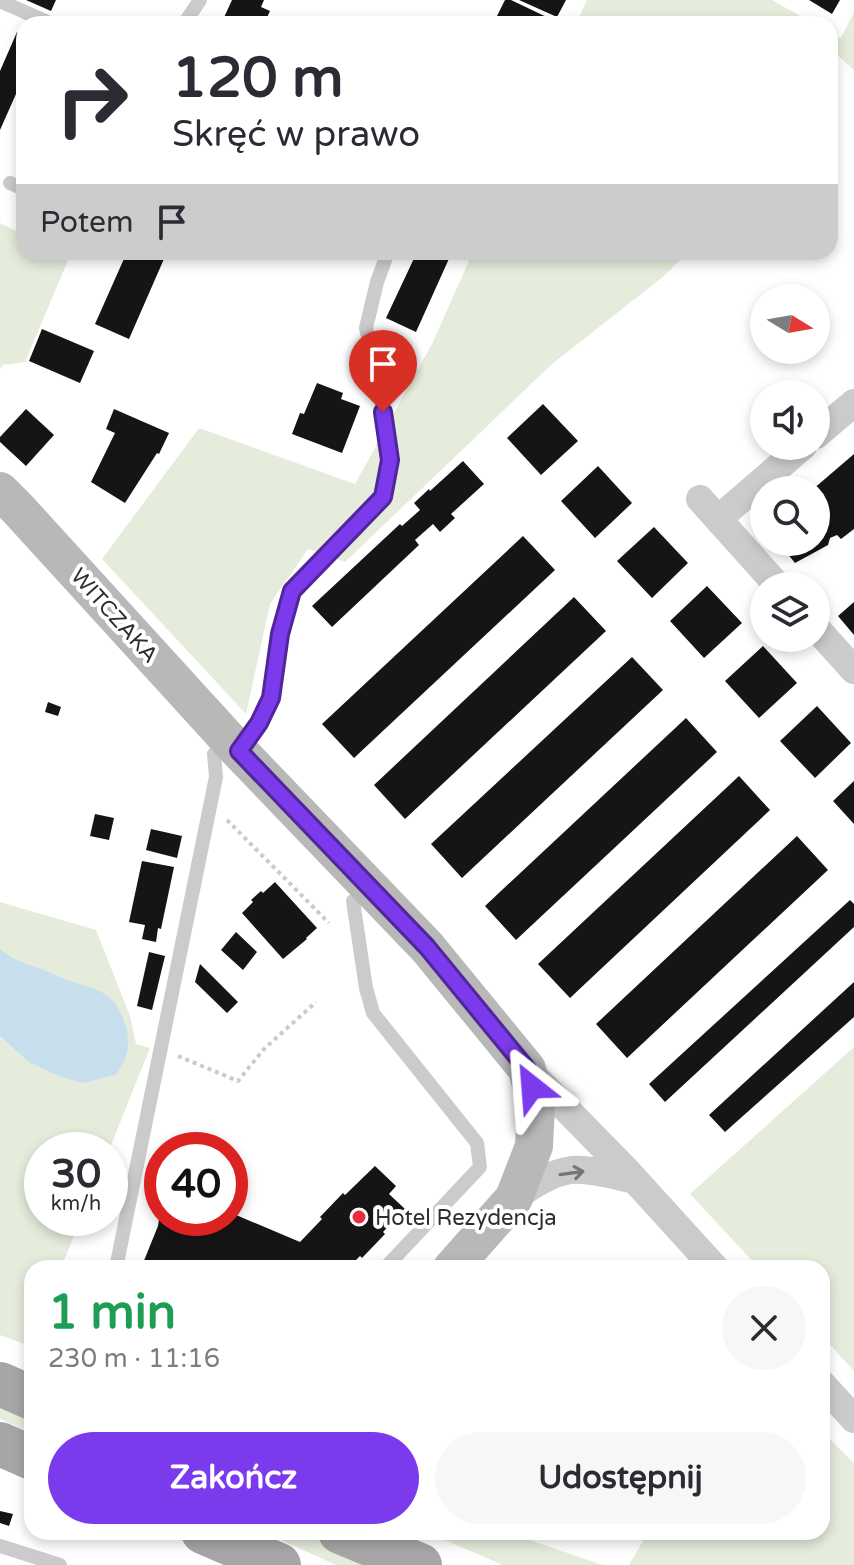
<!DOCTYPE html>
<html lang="pl">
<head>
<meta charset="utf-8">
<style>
	:root { --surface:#fff; --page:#f7f7f7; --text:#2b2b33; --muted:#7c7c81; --accent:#7c3aed }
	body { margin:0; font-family:"Varela Round",sans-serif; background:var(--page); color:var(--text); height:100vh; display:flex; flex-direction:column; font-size:30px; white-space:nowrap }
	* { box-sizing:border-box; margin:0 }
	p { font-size:26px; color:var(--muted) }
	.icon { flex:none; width:44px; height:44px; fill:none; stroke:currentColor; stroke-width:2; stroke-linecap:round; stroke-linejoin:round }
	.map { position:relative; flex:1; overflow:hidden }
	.drawer { position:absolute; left:24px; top:1260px; width:806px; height:280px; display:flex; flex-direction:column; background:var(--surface); border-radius:24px; box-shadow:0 4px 12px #0003 }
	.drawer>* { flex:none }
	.guide { position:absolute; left:16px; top:16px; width:822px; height:244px; border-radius:24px; box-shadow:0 4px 12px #0003; background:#fff; color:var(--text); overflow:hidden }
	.needle { width:52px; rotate:101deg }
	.buttons { position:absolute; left:750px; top:284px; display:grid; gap:16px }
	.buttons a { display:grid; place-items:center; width:80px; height:80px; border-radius:50%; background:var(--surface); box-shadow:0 4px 12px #0003; font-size:40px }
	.speed { position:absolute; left:24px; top:1132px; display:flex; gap:16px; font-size:40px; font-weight:700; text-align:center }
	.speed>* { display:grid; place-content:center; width:104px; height:104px; border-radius:50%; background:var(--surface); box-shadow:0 4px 12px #0003; line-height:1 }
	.speed small { font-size:20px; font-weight:400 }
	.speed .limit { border:12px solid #d22; background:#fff; color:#111 }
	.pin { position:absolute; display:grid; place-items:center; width:68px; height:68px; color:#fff; margin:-82px -34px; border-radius:50% 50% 50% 0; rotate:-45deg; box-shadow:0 0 8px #0007 }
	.pin .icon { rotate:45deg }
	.me { position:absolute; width:88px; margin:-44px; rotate:332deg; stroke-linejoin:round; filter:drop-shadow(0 0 6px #0008) }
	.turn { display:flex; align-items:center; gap:28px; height:168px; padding:0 24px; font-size:36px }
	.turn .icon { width:104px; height:104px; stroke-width:2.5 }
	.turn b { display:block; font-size:56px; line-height:68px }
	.then { display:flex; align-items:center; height:76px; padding:0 24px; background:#0003; gap:16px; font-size:30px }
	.round { display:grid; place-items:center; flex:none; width:84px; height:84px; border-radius:42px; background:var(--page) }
	.summary { display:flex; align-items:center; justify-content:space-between; height:136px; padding:0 24px }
	h1 { font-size:48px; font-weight:700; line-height:60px; color:#1e9e55 }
	.primary-button { display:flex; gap:16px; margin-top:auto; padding:16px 24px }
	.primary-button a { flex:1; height:92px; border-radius:48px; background:var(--accent); color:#fff; font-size:32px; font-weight:700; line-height:92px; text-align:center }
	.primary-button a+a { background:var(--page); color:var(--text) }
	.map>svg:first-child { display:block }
	.green { fill:#e5ecdb }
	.water { fill:#c7dfec }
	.building { fill:#151515 }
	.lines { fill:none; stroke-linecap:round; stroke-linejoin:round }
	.path { stroke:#cbcbcb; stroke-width:4; stroke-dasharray:4 4; stroke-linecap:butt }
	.lane { stroke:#cbcbcb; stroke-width:14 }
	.street { stroke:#cbcbcb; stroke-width:28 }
	.secondary { stroke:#b8b8b8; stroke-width:38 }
	.primary { stroke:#a6a6a6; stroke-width:44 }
	.oneway { stroke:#757575 }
	.route-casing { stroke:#51269a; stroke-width:20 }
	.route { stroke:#7c3aed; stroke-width:14 }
	.poi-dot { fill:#e92c3e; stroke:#fff; stroke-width:3 }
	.labels { text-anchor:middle; stroke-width:8; stroke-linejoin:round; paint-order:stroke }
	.street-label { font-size:22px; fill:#2e2e2e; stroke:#fff }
	.poi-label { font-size:22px; fill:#2e2e2e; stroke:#fff; text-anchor:start }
</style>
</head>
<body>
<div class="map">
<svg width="854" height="1565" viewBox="0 0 854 1565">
	<rect width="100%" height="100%" fill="#fff"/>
	<path class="green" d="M587,0H772L814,24H576Z
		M854,12V70L835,53L830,63V33L841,38Z
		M0,223L24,235V252H58L69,258L25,362L3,365L0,369Z
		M473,252H688L664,276L552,364L345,562L308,549L270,604L246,714L102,559L199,428L355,484L432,344Z
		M0,902L96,930L130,1016L136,1044L150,1048L109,1150H42V1218H81L61,1268H32V1340L30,1346L0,1335Z
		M854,1047V1371L822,1336V1268H759L690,1194Z
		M0,1399L32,1413V1433L0,1419Z
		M822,1431L854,1463V1565H629L648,1532H822Z
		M264,1532H303L378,1565H336Z
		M426,1532H506L603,1565H503Z"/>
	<path class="water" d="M0,949C13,961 28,964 44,970C52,973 59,977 67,980C99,991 115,990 126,1027C131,1047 127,1057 117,1074L84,1083L61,1077L29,1062L0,1036Z"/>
	<path class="building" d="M26,0H56L51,11Z
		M232,0H264L261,7L270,11L264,24H221Z
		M505,0H511L555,21L553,24H493Z
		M519,0H566L557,17Z
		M809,0H840L832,14Z
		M17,32L24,35V76L0,130V71Z
		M127,252H167L129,339L95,324Z
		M417,252H452L416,332L386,318Z
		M42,329L94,351L80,383L29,361Z
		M317,383L343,393L341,399L360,406L342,453L292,434L300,413L304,414Z
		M543,404L578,441L541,475L507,438Z
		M26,409L54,435L26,466L0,442V437Z
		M114,409L169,433L159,454L157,453L125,503L91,482L115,433L106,429Z
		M854,454V529L841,539L837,535L830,538L828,545L795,563L778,542H816V490H812Z
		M463,461L484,484L451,514L455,518L440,532L433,524L415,540L419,545L332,627L312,606L400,524L402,526L420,510L414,503L429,489L430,491Z
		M598,466L632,503L595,538L561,501Z
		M654,527L688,563L652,598L617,561Z
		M523,536L555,570L354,758L322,724Z
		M707,586L742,623L704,658L670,621Z
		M574,597L606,631L405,819L374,785Z
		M854,602V635L838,616Z
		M763,646L797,683L759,718L725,681Z
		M632,657L663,690L462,878L431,844Z
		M48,702L61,707L58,716L45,712Z
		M817,706L851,743L815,778L780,741Z
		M686,718L717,752L516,940L485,906Z
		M739,776L770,810L570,998L538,964Z
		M854,781V824L833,801Z
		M95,814L114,818L109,840L90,836Z
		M151,829L182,836L177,858L146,850Z
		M797,836L828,870L627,1058L596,1024Z
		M142,861L174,867L161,929L158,928L156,942L142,939L145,925L129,922Z
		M275,882L317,928L306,938L307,939L283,959L242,913L253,902L251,900L261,891L263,893Z
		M850,900L854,904V927L665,1102L649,1084Z
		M236,932L257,952L243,970L221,950Z
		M149,952L165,956L152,1010L137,1006Z
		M200,964L238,1002L227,1013L195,982Z
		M854,982V1017L725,1132L709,1115Z
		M375,1166L396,1186L389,1194L405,1209L383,1232L385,1234L362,1258L360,1256L348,1268H141L158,1226L161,1207H162V1218H230V1199L241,1204L236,1215L300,1242L322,1219L320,1217L343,1193L345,1195Z
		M0,1511L13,1514L9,1526L0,1523Z"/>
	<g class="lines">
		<path class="path" d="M227,820L329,923
			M178,1056L238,1081L264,1049L316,1002"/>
		<path class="lane" d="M0,1L52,24
			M184,24L200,0
			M10,183L24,189
			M240,749L259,723L271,698L280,634L292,591L383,497L390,460L380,389L366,328L377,282L388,252
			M353,901L366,988L373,1013L477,1143L480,1167L385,1268
			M116,1268L216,777L214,754
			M0,1546L60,1565"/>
		<path class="street" d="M816,435L854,403
			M700,499L778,586
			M718,519L803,446
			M816,628L854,670
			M527,1069L625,1169L715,1268
			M514,1198C531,1186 550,1173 571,1170C591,1168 615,1176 635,1180
			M822,1384L854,1419"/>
		<path class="secondary" d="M0,491L18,509L236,748L427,947L527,1069L536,1106L534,1146L514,1198L452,1268"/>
		<path class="primary" d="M0,1384L32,1398
			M0,1444L32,1458
			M203,1532L279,1565
			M340,1532L420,1565"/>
	</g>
	<defs><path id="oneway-shaft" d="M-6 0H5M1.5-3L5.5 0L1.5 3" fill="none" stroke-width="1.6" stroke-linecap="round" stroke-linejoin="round" transform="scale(2)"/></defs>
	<use class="oneway" href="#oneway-shaft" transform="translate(572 1173) rotate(-8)"/>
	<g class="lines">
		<g class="route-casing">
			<path id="route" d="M383,412L390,460L383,497L292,591L280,634L271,698L259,723L239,751L427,947L527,1069L532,1087"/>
		</g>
		<use href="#route" class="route"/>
	</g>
	<circle class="poi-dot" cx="359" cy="1217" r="8"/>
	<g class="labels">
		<g class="street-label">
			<text transform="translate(115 615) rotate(48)" y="8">WITCZAKA</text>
		</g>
		<g class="poi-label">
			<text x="375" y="1225">Hotel Rezydencja</text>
		</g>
	</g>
</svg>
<div class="buttons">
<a><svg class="needle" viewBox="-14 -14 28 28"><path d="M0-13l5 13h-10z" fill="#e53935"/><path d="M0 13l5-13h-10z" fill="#7c7c81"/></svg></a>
<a><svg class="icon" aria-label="sound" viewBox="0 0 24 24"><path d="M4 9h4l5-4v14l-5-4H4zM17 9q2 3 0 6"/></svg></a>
<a><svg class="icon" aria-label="search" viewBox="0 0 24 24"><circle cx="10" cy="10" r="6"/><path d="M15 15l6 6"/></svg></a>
<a><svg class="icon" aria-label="layers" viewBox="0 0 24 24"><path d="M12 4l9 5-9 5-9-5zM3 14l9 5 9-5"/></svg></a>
</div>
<div class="speed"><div>30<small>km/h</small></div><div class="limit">40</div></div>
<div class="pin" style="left:383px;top:412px;background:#d93025"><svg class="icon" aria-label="arrive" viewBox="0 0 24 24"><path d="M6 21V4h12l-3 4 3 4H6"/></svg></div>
<svg class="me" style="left:532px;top:1087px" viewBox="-20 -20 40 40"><path d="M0-17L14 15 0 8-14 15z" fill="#7c3aed" stroke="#fff" stroke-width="4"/></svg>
<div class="guide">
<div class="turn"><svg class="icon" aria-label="right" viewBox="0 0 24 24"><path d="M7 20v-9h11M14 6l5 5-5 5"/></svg><div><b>120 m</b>Skręć w prawo</div></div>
<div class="then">Potem<svg class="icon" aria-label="arrive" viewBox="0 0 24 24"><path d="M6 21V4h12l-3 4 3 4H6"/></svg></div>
</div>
<section class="drawer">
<div class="summary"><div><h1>1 min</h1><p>230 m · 11:16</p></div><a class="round"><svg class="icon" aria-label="close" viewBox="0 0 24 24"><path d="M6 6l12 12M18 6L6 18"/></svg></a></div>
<div class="primary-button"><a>Zakończ</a><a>Udostępnij</a></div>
</section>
</div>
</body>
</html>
